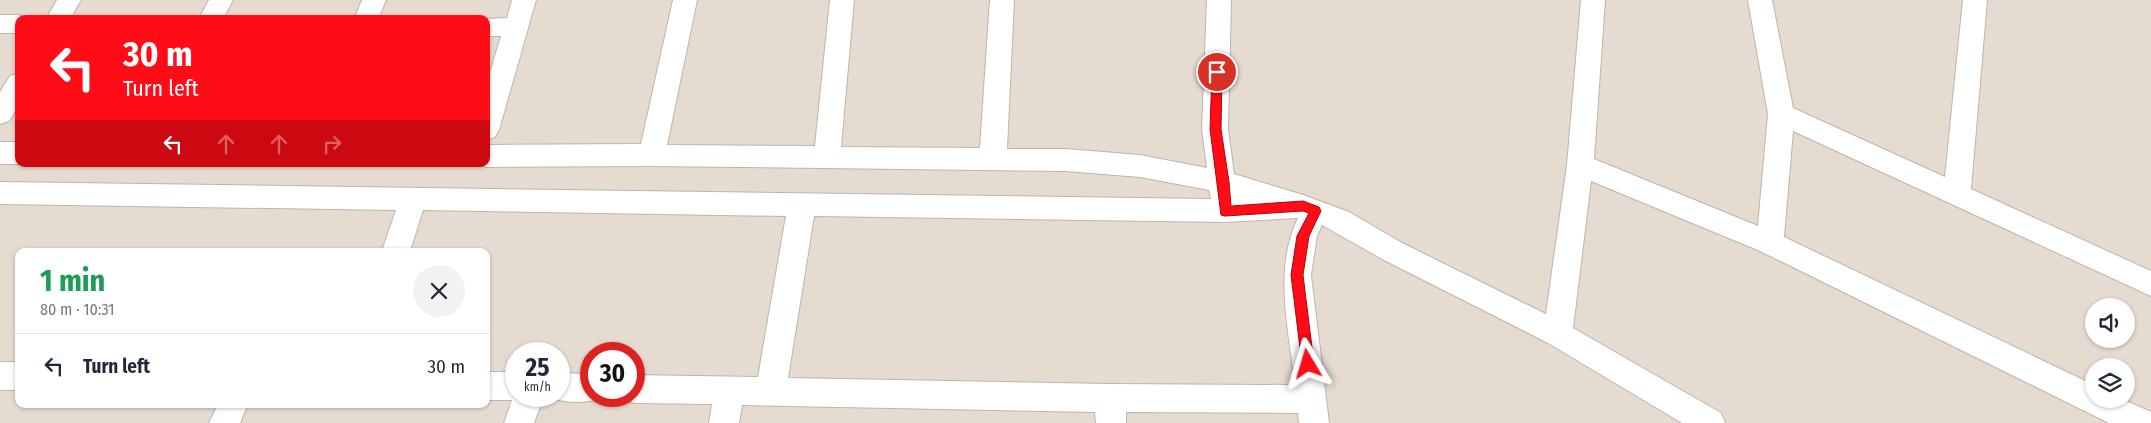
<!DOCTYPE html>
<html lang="en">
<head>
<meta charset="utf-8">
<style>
	:root { --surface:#fff; --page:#f2f2f3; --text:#1f2937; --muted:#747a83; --line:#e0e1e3 }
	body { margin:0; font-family:"Fira Sans Condensed",sans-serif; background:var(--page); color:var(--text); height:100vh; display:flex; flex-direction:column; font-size:19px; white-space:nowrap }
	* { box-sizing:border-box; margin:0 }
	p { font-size:16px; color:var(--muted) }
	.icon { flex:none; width:28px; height:28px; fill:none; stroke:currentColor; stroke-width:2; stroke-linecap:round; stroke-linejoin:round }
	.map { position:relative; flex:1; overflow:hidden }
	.details { position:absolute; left:15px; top:248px; width:475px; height:160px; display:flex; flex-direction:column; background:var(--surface); border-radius:10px; box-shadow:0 1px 4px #0004 }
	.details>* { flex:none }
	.guide { position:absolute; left:15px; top:15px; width:475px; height:152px; border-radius:10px; box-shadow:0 1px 4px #0004; background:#ff0c16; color:#fff; overflow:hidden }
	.fabs { position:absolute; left:2085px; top:298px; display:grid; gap:10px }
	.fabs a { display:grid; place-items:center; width:50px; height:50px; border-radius:50%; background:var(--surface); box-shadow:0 1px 4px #0004; font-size:25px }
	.speed { position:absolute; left:505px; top:342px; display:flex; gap:10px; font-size:25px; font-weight:700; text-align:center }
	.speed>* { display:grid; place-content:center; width:65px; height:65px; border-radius:50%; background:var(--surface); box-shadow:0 1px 4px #0004; line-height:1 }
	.speed small { font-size:12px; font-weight:400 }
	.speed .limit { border:8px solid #d22; background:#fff; color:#111 }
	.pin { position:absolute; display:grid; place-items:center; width:42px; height:42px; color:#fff; margin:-21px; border:2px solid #fff; border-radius:50%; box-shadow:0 1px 5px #0007 }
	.me { position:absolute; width:55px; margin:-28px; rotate:353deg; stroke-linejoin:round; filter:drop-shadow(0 0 4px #0008) }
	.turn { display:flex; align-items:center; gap:18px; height:105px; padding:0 25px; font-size:22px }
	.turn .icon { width:65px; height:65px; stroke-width:2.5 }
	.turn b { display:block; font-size:35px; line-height:42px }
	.lanes { display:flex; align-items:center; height:48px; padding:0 25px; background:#0003; justify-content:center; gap:25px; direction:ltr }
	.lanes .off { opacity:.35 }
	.round { display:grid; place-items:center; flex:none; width:52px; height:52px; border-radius:26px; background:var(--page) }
	.summary { display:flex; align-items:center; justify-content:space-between; height:85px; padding:0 25px }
	h1 { font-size:30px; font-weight:700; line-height:38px; color:#1e9e55 }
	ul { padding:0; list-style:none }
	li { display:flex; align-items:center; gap:15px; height:65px; padding:0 25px; border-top:1px solid var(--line) }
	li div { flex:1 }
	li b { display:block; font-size:19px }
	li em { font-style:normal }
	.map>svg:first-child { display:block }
	.residential { fill:#e6dbd0; fill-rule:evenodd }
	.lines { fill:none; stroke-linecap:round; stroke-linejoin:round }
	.minor-casing { stroke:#c0b3a8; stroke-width:2 }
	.minor { fill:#fff; fill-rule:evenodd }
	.route { fill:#ff0c16; stroke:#a6080e }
</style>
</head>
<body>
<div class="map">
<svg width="2151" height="423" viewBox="0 0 2151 423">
	<rect width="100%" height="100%" fill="#f2eae2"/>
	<path class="residential" d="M0,0H2151V423H0ZM19,19H486V164H19ZM19,251H486V404H19ZM2094,306H2126V339H2094ZM516,354H559V396H516ZM591,354H634V396H591ZM2094,366H2126V399H2094Z"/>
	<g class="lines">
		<g class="minor-casing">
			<path id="minor" d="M57,0H81L70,19H46Z
				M209,0H233L223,19H199Z
				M362,0H386L378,19H354Z
				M512,0H536L499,130L495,137L486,140V86L501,36H486V19H483L507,18Z
				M673,0H697L667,145L815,146L830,0H854L841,147L980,148L990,0H1014L1007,149H1066L1140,155L1207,168L1202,129L1207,0H1231L1228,129L1234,174L1303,195L1349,212L1402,243L1546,314L1567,165L1581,0H1605L1594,159L1758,226L1768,114L1748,0H1772L1793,108L1945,177L1963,0H1987L1971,189L2151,271V296L1793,131L1784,237L2094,385V399H2122L2151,412V423H2109L1760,251L1591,181L1573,328L1721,413L1725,423H1682L1548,343L1382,259L1322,225L1317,236L1311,275L1329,423H1299L1298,413L1126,412V423H1096L1095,412L742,405L739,423H709L712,404L634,403L623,399L622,396H634V375L758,377L786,216L423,210L410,251H382L396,210L0,204V182L1211,199L1209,190L1140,177L1066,171L652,166L486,167L477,164H486V145L641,144ZM814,216L1225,222L1298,218C1273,269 1289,330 1295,385L1110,384L788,378Z
				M0,15H19L28,19H19V33H0Z
				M19,73V105L9,121L0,124V92L10,76Z
				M0,142H19V164H0Z
				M0,362H19V390H0Z
				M486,372H516V396H544L534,423H504L512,400H486Z
				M559,373L591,374V396H602V398C585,404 565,403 548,397L559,396Z
				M218,404H248L240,423H209Z"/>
		</g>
		<use href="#minor" class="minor"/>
	</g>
	<path class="route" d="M1217,68L1222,72L1221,129L1229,182L1231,206L1303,201L1319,207L1321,211L1309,236L1303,275L1314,364L1312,368L1308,369L1303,368L1302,364L1291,275L1297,236L1309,213L1303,211L1225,216L1221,215L1210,129L1212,72Z"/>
</svg>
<div class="fabs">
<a><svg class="icon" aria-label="sound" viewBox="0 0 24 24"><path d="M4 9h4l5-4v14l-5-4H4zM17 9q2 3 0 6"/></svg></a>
<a><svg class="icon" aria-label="layers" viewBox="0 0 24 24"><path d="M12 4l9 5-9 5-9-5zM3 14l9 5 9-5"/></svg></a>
</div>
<div class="speed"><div>25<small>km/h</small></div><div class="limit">30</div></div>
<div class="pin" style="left:1217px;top:72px;background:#d93025"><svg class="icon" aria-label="arrive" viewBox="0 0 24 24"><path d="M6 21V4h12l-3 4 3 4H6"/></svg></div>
<svg class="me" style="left:1308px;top:364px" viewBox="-20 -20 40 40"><path d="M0-17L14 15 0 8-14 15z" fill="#ff0c16" stroke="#fff" stroke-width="4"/></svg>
<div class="guide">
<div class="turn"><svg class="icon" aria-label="left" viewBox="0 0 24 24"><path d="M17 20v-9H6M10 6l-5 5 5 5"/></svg><div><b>30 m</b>Turn left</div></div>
<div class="lanes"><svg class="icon" aria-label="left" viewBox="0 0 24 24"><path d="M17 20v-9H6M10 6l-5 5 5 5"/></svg><svg class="icon off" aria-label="ahead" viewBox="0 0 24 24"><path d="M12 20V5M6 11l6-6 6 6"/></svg><svg class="icon off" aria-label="ahead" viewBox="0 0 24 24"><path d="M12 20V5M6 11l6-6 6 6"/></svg><svg class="icon off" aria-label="right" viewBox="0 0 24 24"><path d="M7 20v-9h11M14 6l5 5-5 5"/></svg></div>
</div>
<section class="details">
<div class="summary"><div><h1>1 min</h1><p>80 m · 10:31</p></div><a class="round"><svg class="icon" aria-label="close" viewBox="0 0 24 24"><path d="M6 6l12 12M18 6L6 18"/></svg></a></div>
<ul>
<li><svg class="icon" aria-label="left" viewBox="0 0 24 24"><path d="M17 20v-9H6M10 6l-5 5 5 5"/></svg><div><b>Turn left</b></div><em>30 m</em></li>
</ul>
</section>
</div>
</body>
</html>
